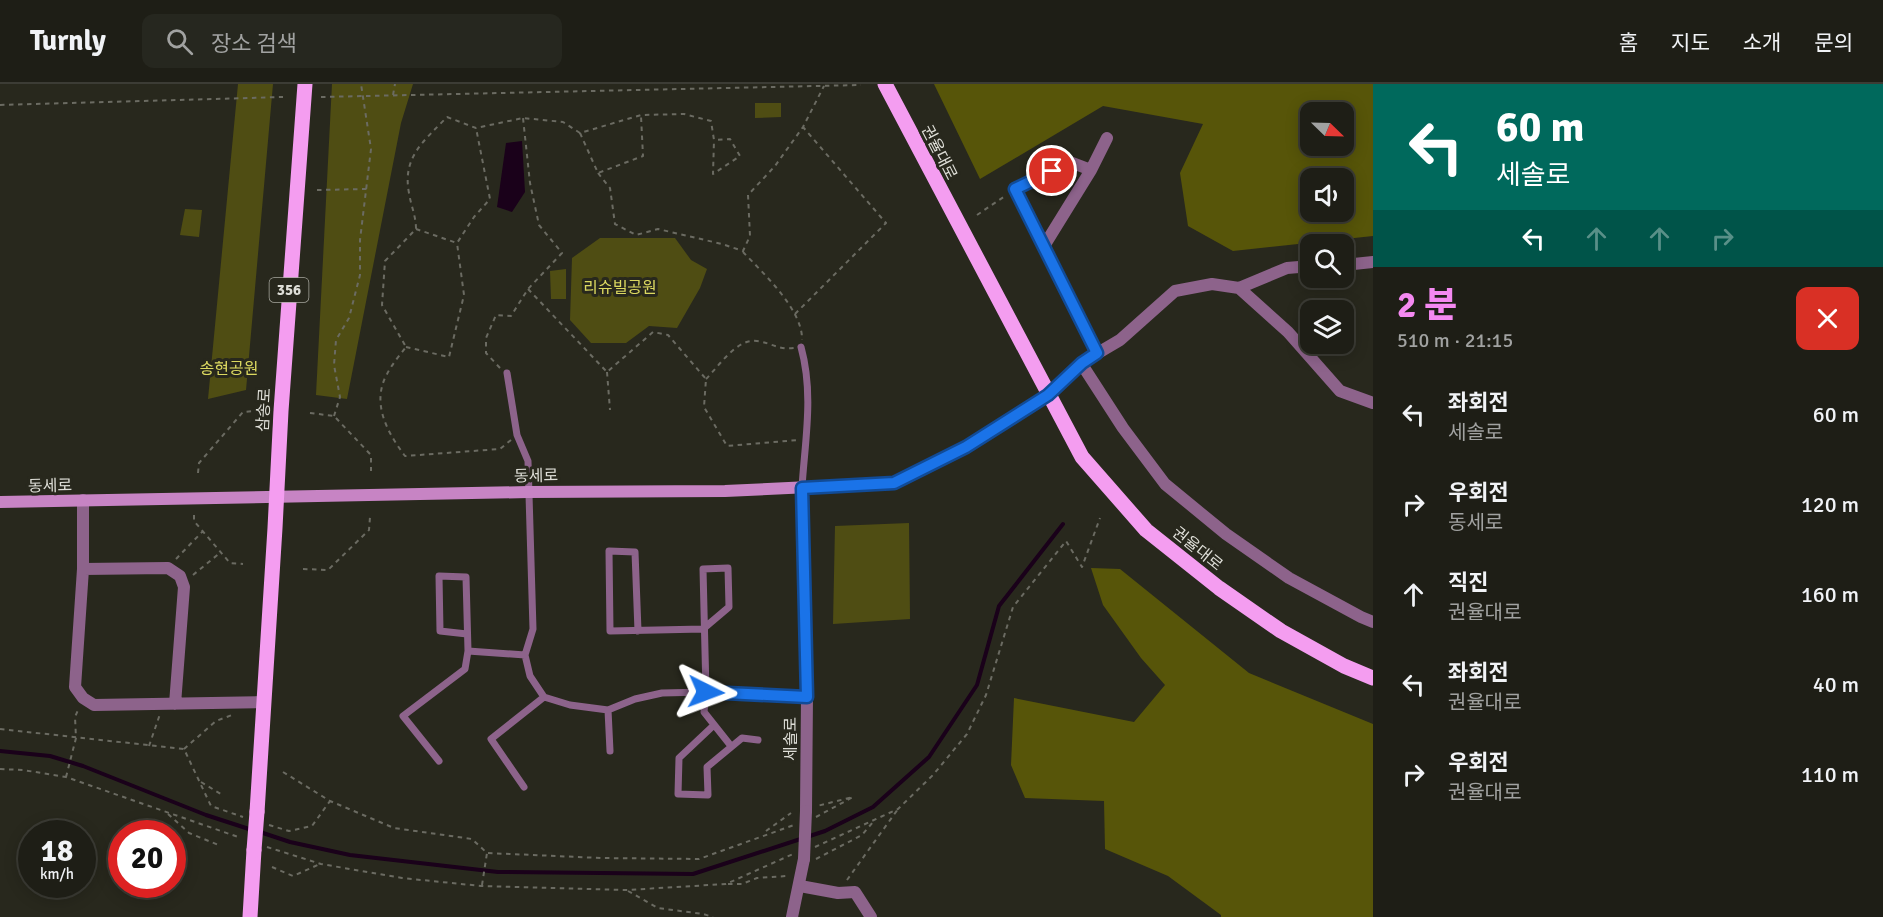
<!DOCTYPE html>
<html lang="ko">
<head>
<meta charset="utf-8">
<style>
	:root { --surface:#1e1e16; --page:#26271f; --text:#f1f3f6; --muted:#a1a2a1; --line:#3c3c35; --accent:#f489f1 }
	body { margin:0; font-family:Signika,"Noto Sans KR",sans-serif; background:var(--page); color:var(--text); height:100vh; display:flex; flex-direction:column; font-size:22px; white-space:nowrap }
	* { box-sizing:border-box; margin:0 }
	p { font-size:20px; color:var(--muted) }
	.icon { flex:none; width:33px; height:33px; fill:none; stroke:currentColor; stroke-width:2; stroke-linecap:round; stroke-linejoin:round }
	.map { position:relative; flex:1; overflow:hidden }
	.details { display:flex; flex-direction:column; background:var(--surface); width:510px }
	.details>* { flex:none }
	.guide { background:#00695c; color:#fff; overflow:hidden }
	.needle { width:39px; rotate:113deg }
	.fabs { position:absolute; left:1300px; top:18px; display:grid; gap:12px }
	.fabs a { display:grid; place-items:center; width:54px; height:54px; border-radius:12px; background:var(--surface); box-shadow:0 3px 15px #0003,0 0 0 2px var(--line); font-size:30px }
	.speed { position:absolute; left:18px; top:736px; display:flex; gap:12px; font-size:30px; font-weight:700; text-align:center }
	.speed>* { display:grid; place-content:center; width:78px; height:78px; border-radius:50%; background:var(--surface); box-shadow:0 3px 15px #0003,0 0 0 2px var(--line); line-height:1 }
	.speed small { font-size:15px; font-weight:400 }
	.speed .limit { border:9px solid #d22; background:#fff; color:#111 }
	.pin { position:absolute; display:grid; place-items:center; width:51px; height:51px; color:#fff; margin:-26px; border:3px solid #fff; border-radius:50%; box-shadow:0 2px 6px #0007 }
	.me { position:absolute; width:66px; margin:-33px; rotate:93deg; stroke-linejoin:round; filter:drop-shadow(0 0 4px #0008) }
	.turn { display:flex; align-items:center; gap:21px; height:126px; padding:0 24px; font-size:27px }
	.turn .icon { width:78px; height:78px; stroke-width:2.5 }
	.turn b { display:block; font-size:42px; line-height:51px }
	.lanes { display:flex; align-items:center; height:57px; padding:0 24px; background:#0003; justify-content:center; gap:30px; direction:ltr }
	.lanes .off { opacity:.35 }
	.round { display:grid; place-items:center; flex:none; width:63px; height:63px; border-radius:12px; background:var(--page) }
	.headline { display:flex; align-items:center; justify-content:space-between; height:102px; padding:0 24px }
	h1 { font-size:36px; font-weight:800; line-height:45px; color:var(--accent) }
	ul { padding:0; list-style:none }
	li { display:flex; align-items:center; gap:18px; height:90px; padding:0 24px }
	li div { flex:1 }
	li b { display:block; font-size:22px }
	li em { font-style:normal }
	header { display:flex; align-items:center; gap:36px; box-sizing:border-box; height:84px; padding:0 30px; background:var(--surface); border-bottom:2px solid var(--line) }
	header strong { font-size:28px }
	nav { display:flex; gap:33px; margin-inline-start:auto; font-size:21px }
	.search { width:420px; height:54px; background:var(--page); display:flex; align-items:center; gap:15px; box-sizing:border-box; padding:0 21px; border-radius:12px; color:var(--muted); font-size:22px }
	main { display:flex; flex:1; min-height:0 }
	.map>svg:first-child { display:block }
	.green { fill:#4f4d13 }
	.forest { fill:#575509; fill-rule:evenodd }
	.water { fill:#1a011a }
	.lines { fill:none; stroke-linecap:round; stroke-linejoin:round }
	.stream { stroke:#1a011a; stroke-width:4 }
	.path { stroke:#6b6b62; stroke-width:2; stroke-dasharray:4.5 4.5; stroke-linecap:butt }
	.service { stroke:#8d638b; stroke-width:7 }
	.minor { stroke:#8d638b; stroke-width:12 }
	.tertiary { stroke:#8d638b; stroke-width:12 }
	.secondary { stroke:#c784c4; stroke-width:12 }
	.primary { stroke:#f49df0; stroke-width:15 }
	.tertiary-bridge { stroke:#8d638b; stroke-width:12 }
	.primary-bridge { stroke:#f49df0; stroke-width:15 }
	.route-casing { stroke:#114b97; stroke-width:15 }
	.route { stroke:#1a73e8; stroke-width:10 }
	.labels { text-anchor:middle; stroke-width:6; stroke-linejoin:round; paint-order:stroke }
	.shield { fill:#28281d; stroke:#a7a79f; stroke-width:1.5 }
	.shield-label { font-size:15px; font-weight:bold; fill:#deded7 }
	.street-label { font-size:16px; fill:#deded7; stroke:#28281d }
	.park-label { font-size:16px; fill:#dcd960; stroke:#28281d }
</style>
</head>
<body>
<header>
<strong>Turnly</strong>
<div class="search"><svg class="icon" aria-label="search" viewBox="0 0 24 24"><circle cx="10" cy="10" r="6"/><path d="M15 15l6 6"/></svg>장소 검색</div>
<nav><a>홈</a><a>지도</a><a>소개</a><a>문의</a></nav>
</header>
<main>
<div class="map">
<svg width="1373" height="833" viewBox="0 0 1373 833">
	<rect width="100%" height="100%" fill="#28281d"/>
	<path class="green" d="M238,0H273L246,306L208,315Z
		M332,0H413L401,39L347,315L316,311Z
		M755,19H781V33L755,34Z
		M185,125L202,126L199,153L180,151Z
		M600,154H675L691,176L707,185L700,204L677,244L649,242L626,259H591L570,236L572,174Z
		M566,185V215H551L550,187Z
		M909,439L910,535L833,540L835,442Z"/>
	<path class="forest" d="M934,0H1373V152L1233,167L1188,142L1180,89L1203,40L1103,22L980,95ZM1311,28H1344V62H1311ZM1311,94H1344V128H1311Z
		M1091,484L1120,485L1249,589L1373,640V833H1221V831L1168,792L1105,765L1104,717L1025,714L1011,681L1014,614L1134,638L1165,601L1141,574L1103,521Z"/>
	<path class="water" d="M522,57L525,108L512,128L497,123L506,59Z"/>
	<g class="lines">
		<path class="stream" d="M0,667L50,672L83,682L206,731L252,746
			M260,748L290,758L350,771L498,788L693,790L825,747L873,723L929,673L977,601L999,522L1063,440"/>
		<path class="path" d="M393,11L395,0
			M321,13L861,1
			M0,21L283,13
			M580,49L598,89L643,72L641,32
			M598,89L610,104L615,140L636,151L658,145L722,160L743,167L750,152L748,111L775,82L803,43L824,2
			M317,106L367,105
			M977,131L1005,112
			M416,145L457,159L474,133L490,115L476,44
			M743,168C763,189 803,226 802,256
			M528,205L607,288L653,248L668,251L706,295L704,323L727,362L798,356
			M795,230L886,139L803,43
			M406,263L449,273L464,211L457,159
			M500,284L486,269V254L496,231L511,232L528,205L562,169L539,141L530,99L523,34
			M607,288L610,326
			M706,295C719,282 737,254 757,257C772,259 778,266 794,264
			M310,329L334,332L371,371V387
			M334,332L340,313L334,281L336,256L349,234L360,191V156L371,65L361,0
			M511,356L500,365L405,372C387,348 371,319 387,290C392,280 400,271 406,263L382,221L385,177L416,145C416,132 411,122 409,109C402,73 424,57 447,33L476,44L523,34L563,38L580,49L641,31L684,30L711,37L714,56L713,90L740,72L730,55L714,56
			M198,389L199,379L243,328L253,327
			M194,431V437L230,479L243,480
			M176,475L203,447
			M303,485L328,486L369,446L370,433
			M193,491L221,468
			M0,645L184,665L211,722L243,733
			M149,662L160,630
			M184,665L216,637L232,631
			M0,685L23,686L66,693L241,754
			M283,688L330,717L394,744L472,755L487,769L601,774L699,775L794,741
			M66,693L76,654L75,633L78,626
			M201,698L224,712
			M168,730L189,749L221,762
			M816,733L853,713L817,722
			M269,741L289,747L312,742L330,717
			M766,747L791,729
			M267,763L321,780L402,794L481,802L627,806L726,800L793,770
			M815,763L898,725L933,691L967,650L986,611L1013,523L1066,457L1082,483L1100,434
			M816,775L862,751L873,738
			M272,783L293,792L320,780
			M847,796L898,725
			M728,800H742L757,794L787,792
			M482,801L487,769
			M628,807L658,824L703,830L713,833"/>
		<path class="service" d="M801,263C814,310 805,356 802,403
			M507,289L517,351L528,377L533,545L525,571L530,592L544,613L570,621L608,626L635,615L662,609L706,608L807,613
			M638,547L635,468L609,467L610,547L703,545L729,523L728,484L703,485L706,608L704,628L731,662
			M468,567L525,571
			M608,626L610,667
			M714,641L679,674L678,710L708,711L707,683L742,654L758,656
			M439,677L403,632L465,585L468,567L466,493L439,492L440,547L467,550
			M524,703L491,655L544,613"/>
		<path class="minor" d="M1044,162L1015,105L1070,78L1091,86
			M1344,181L1373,178
			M1239,204L1287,184L1311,182
			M1097,269L1044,162L1091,86L1107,54
			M1081,279L1123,344L1165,400L1226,450L1289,494L1361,533L1373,538
			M1048,311L1081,279L1120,256L1175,207L1212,200L1239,204L1288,248L1340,307L1373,319
			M83,416V485L75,603L83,614L94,621L264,618
			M83,485L168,484L180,492L184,503L175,620
			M800,802L838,809L855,808L871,833"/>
		<path class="tertiary" d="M802,403L807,613L806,727
			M792,833L804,775"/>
		<path class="secondary" d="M0,418L528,408L725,407L894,399L966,363L1048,311"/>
		<path class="primary" d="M885,0L1082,373L1146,446L1219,504L1281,547L1344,582L1373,594
			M257,728L275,444L281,327L305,0
			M250,833L254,766"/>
		<path class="tertiary-bridge" d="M804,775L806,727"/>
		<path class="primary-bridge" d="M254,766L257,728"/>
	</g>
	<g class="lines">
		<g class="route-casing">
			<path id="route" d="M706,608L807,613L802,404L894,399L966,363L1048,311L1082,279L1097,269L1015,105L1052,87"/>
		</g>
		<use href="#route" class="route"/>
	</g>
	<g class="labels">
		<rect class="shield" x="269.5" y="194" width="39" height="24" rx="4.5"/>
		<g class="shield-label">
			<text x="289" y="211">356</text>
		</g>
		<g class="street-label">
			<text transform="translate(940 68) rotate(63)" y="6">권율대로</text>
			<text transform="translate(263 326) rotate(-87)" y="6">삼송로</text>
			<text transform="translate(536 391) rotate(-1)" y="6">동세로</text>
			<text transform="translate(50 401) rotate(-1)" y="6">동세로</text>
			<text transform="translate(1198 464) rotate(39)" y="6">권율대로</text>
			<text transform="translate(790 655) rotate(-90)" y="6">세솔로</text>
		</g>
		<g class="park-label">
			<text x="620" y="209">리슈빌공원</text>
			<text x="229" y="290">송현공원</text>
		</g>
	</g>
</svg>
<div class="fabs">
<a><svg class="needle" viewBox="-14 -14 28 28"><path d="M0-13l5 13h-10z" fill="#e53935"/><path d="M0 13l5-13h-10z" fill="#a1a2a1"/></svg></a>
<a><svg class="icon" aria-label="sound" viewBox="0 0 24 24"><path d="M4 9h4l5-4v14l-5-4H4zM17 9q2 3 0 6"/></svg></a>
<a><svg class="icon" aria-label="search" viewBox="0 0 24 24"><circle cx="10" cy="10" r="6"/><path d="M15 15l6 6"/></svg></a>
<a><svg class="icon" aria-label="layers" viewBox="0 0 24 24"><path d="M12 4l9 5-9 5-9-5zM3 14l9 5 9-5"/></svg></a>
</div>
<div class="speed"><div>18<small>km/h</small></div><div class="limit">20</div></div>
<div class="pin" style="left:1052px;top:87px;background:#d93025"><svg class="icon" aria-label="arrive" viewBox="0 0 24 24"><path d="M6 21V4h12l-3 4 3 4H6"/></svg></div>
<svg class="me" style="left:706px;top:608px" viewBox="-20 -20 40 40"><path d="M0-17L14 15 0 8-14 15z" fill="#1a73e8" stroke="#fff" stroke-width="4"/></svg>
</div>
<section class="details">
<div class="guide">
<div class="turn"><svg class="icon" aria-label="left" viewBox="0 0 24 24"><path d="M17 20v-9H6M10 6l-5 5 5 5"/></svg><div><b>60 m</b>세솔로</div></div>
<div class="lanes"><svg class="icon" aria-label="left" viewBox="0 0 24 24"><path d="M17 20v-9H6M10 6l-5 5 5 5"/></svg><svg class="icon off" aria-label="ahead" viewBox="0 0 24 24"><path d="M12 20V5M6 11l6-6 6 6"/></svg><svg class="icon off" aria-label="ahead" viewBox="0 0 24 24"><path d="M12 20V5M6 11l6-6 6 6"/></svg><svg class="icon off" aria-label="right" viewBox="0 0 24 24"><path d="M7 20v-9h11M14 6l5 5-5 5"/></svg></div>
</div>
<div class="headline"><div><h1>2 분</h1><p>510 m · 21:15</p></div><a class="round" style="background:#d93025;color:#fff"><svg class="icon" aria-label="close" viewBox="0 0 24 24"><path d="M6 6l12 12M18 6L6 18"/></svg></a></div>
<ul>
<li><svg class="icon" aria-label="left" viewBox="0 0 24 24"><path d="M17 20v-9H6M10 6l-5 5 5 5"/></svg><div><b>좌회전</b><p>세솔로</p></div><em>60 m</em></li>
<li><svg class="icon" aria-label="right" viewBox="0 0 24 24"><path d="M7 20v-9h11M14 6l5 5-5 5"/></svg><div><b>우회전</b><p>동세로</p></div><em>120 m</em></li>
<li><svg class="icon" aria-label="ahead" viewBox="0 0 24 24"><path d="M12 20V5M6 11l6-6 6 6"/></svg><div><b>직진</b><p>권율대로</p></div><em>160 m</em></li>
<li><svg class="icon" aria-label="left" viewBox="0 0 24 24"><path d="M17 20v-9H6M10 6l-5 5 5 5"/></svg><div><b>좌회전</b><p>권율대로</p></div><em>40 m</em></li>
<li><svg class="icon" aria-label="right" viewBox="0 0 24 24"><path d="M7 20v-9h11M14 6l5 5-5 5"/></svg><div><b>우회전</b><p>권율대로</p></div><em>110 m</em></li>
</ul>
</section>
</main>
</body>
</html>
